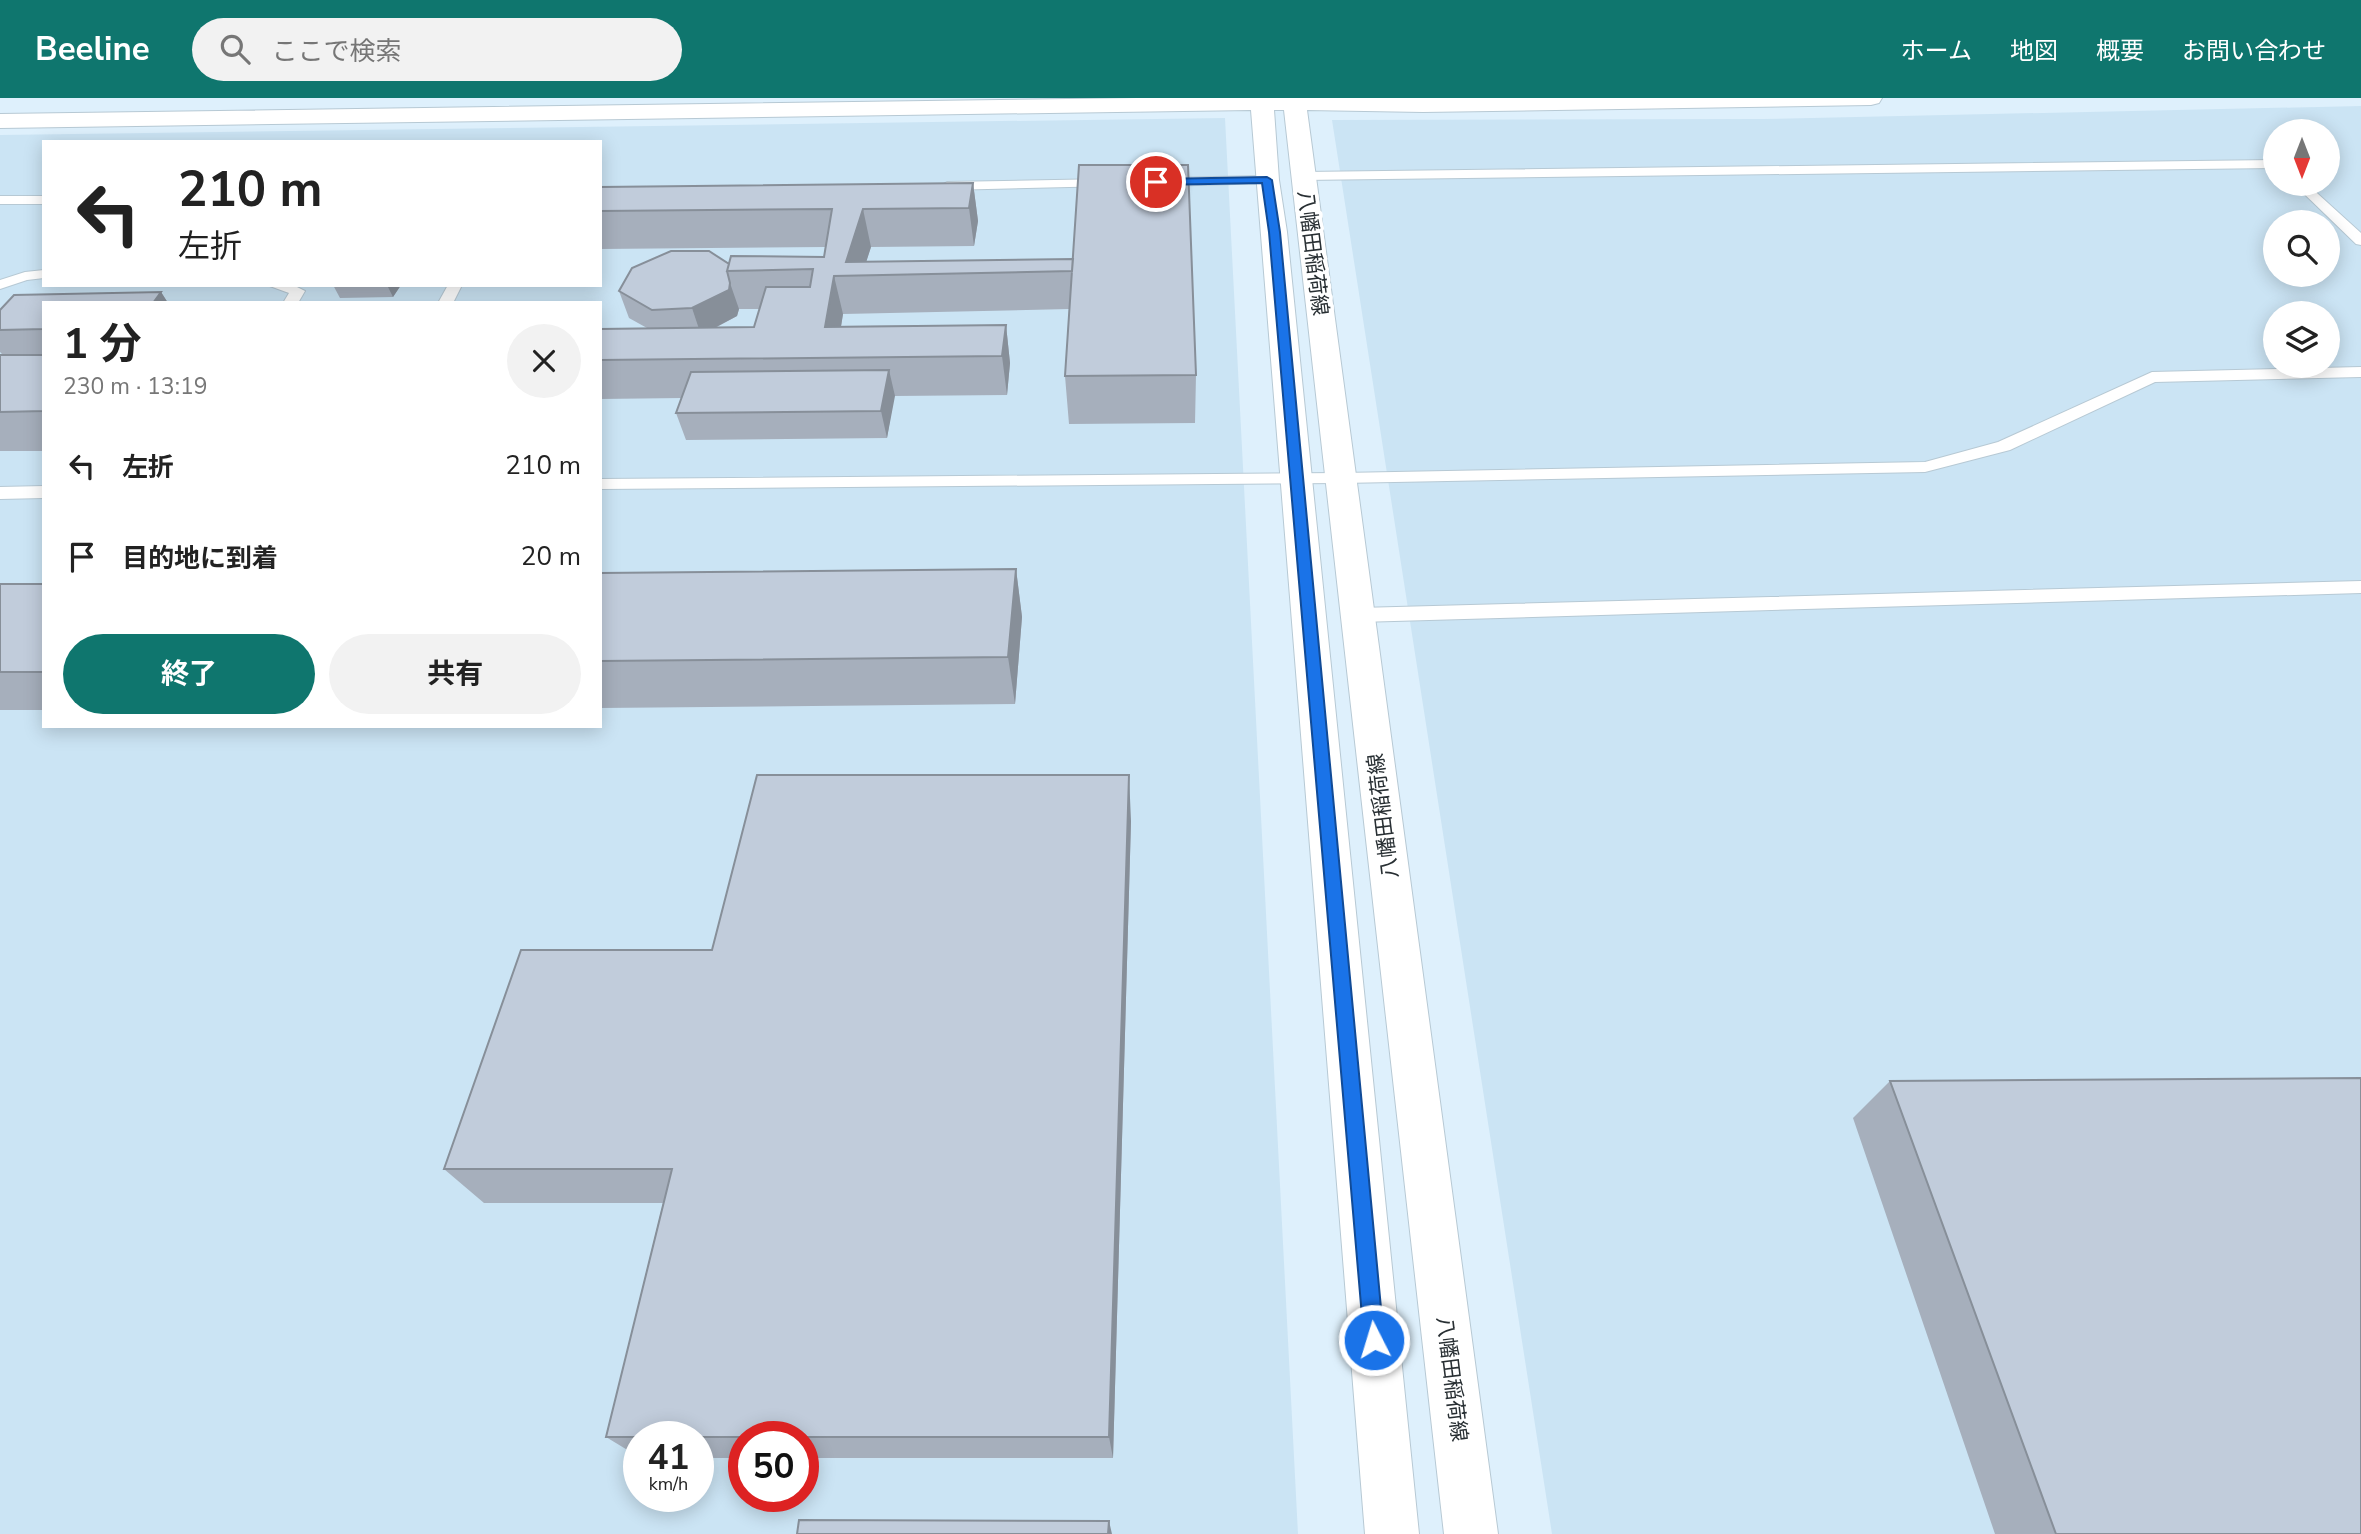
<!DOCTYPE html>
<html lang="ja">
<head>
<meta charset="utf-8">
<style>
	:root { --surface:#fff; --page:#f2f2f2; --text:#222; --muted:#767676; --accent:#0f766e }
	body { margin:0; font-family:"Nunito Sans","Noto Sans JP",sans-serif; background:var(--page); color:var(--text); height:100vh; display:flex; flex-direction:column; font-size:26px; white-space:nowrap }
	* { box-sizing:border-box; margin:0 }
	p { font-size:23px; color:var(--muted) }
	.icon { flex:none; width:38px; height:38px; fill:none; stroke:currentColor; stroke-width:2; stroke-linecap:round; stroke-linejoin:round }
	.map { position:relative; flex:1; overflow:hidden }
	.side { position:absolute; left:42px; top:203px; width:560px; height:427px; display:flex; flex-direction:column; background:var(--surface); border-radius:0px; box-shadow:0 4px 18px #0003 }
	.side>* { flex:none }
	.banner { position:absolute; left:42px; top:42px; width:560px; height:147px; border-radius:0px; box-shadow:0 4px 18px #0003; background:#fff; color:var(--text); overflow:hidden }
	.needle { width:46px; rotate:180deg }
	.controls { position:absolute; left:2263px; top:21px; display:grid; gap:14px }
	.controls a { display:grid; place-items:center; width:77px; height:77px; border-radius:50%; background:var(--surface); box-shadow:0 4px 18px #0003; font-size:35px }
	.speed { position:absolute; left:623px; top:1323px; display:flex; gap:14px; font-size:35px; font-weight:700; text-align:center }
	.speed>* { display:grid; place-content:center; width:91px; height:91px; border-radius:50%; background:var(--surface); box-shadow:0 4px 18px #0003; line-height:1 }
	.speed small { font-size:18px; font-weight:400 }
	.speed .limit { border:10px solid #d22; background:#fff; color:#111 }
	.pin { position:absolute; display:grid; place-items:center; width:60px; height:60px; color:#fff; margin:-30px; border:4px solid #fff; border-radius:50%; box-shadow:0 2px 7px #0007 }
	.me { position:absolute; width:77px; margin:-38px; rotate:355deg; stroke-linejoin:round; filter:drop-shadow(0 0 5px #0008) }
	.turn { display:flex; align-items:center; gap:24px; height:147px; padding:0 21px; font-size:32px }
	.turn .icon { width:91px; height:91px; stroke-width:2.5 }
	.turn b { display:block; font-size:49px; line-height:60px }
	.round { display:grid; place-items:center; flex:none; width:74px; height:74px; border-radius:37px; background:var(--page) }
	.summary { display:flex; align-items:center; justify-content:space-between; height:119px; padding:0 21px }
	h1 { font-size:42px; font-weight:700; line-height:52px }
	.primary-button { display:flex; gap:14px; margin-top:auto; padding:14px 21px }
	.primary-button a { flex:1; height:80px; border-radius:42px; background:var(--accent); color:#fff; font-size:28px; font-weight:700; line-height:80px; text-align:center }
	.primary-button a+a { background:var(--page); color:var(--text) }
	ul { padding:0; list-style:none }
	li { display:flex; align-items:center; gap:21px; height:91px; padding:0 21px }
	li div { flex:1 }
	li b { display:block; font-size:26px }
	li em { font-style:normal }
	header { display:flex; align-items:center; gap:42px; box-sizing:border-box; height:98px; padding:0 35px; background:var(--accent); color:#fff }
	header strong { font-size:33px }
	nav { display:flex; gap:38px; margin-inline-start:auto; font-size:24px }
	.search { width:490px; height:63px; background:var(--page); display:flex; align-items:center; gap:18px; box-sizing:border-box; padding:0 24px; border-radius:38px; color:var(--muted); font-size:26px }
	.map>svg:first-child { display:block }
	.built { fill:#cbe4f4; fill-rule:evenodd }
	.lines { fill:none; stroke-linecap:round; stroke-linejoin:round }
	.lane-casing { stroke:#b7c9d4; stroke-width:2 }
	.secondary-casing { stroke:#b7c9d4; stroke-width:2 }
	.lane { fill:#fff; fill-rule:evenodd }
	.secondary { fill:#fff; fill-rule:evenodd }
	.wall { fill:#a6afbc; fill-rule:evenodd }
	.shaded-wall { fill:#878f99 }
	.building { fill:#c1ccdb; stroke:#878f99; stroke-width:2 }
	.route { fill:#1a73e8; stroke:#114b97; stroke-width:2 }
	.labels { text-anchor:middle; stroke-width:7; stroke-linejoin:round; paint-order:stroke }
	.street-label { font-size:21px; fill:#282f33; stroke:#fff }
</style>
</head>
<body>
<header>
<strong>Beeline</strong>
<div class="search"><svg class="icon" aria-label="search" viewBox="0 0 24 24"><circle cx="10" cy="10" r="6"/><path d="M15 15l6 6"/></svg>ここで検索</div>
<nav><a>ホーム</a><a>地図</a><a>概要</a><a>お問い合わせ</a></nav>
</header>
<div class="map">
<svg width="2361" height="1436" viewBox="0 0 2361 1436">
	<rect width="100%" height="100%" fill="#def0fc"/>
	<path class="built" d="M2361,8V1436H1552L1332,22L1763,21ZM2275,33H2328V86H2275ZM2275,124H2328V177H2275ZM2275,215H2328V268H2275Z
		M1225,20L1298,1436H0V37ZM44,44H600V187H44ZM44,205H600V628H44ZM639,1339H698V1398H639ZM744,1339H803V1398H744Z"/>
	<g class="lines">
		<g class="lane-casing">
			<path id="lane" d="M2275,62V70L1303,82L1296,78L1303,74Z
				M1267,78L1274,82L1272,85L1160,88L1153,84L1160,80Z
				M1107,81L1112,82V88L947,92L940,88L947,84Z
				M2294,86H2307L2361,135V147L2356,146Z
				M0,98H44V106H0Z
				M44,172V180L27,182L0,191V182L25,174Z
				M267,187H293L305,193L298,205H283L289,195Z
				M448,187H462L453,205H438Z
				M2361,269V279L2155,284L2010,352L1925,374L1342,385L600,391V381L1342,375L1925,364L1998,344L2152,274Z
				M44,388V400L0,401V389Z
				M2361,483V495L1359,524L1352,522L1350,517L1352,512L1359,510Z"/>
		</g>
		<g class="secondary-casing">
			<path id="secondary" d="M1137,0H1882L1879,5L1871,7L1423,14L1307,12L1498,1436H1444L1284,12H1274L1279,82L1287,134L1419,1436H1365L1251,12L0,30V16Z"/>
		</g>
		<use href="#lane" class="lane"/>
		<use href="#secondary" class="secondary"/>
	</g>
	<path class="wall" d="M973,85L978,123L974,148L871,149L866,164L1073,161L1196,277L1195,325L1069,326L1065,278L1069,211L843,216L841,228L1006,227L1010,265L1007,297L894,298L887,340L686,342L676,315L682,300L600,301V231L647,230L629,220L619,193L729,166L824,159L825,149L600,151V89ZM739,211H760L754,229L715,230L737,218Z
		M333,187H401L393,199L340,200Z
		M161,194L168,205H44V353H0V257H3L0,254V212L14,197Z
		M1016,471L1022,519L1015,606L600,610V475Z
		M0,486H44V612H0Z
		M1131,723L1113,1360H803V1339H744V1360H698V1339H639V1359L606,1339L663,1105H484L444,1071L712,852Z
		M1890,983L2361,1436H1995L1853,1020Z"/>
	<path class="shaded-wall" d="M973,85L978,123L974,148L969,110Z
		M863,111L871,149L862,177L846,164Z
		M834,178L843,216L836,260L825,229Z
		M730,185L739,211L737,218L701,237L692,210Z
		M387,187H401L393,199Z
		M161,194L168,205H153Z
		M1006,227L1010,265L1007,297L1002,258Z
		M889,272L895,298L887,340L881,313Z
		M1016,471L1022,519L1015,606L1008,559Z
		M1129,677L1131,723L1113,1360L1109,1339Z
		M1109,1423L1112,1436H1108Z"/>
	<path class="building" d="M1079,67H1188L1196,277L1065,278Z
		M973,85L969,110L863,111L846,164L1073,161L1072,173L834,178L825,229L1006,227L1002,258L600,262V231L754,229L766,189H810L813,171L727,173L731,158L824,159L832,111L600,113V89Z
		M671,153H709L729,166L727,173L730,185L729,192L692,210L652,212L619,193L632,170Z
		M161,194L153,205H44V231L0,232V212L14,197Z
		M0,257H44V313L0,314Z
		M889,272L881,313L676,315L691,274Z
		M1016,471L1008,559L600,563V475Z
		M0,486H44V574H0Z
		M757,677H1129L1109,1339H606L672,1071H444L521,852H712Z
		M2361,980V1436H2056L1890,983Z
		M799,1422L1109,1423L1108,1436H797Z"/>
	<path class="route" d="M1267,79L1272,82L1280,134L1384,1242L1381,1249L1374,1252L1367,1249L1364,1242L1269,134L1262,85L1156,87L1151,84L1156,81Z"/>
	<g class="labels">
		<g class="street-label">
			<text transform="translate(1313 155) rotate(83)" y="7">八幡田稲荷線</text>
			<text transform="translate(1383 718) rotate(-97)" y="7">八幡田稲荷線</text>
			<text transform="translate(1452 1281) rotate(83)" y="7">八幡田稲荷線</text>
		</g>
	</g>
</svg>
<div class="controls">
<a><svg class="needle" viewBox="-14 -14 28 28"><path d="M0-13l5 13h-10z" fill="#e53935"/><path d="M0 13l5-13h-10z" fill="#767676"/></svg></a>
<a><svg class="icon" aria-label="search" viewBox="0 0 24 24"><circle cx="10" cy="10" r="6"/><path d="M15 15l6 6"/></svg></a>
<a><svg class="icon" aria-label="layers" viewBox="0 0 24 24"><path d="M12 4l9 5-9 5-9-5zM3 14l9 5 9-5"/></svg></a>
</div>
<div class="speed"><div>41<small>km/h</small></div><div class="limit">50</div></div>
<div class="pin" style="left:1156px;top:84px;background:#d93025"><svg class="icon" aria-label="arrive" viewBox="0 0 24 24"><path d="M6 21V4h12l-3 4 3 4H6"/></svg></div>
<svg class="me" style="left:1374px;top:1242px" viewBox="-20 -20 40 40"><circle r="17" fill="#1a73e8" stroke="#fff" stroke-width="3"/><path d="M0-11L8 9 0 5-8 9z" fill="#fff"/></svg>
<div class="banner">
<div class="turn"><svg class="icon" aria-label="left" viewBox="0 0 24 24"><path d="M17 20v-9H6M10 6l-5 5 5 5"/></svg><div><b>210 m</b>左折</div></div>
</div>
<section class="side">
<div class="summary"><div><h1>1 分</h1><p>230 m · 13:19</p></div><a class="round"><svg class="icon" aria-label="close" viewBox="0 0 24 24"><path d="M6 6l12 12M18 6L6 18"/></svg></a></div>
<ul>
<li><svg class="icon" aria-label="left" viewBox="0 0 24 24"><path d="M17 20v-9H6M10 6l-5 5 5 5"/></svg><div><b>左折</b></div><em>210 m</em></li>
<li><svg class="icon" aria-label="arrive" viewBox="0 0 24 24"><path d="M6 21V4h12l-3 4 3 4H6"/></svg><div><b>目的地に到着</b></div><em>20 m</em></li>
</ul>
<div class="primary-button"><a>終了</a><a>共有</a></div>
</section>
</div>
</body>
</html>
